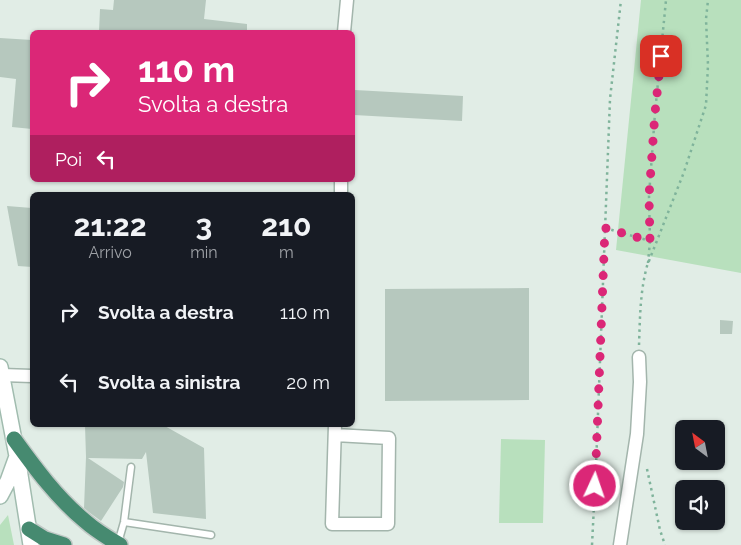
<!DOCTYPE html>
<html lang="it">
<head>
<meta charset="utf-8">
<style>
	:root { --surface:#171b24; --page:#20242c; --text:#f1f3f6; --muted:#9ea1a6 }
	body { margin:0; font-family:Raleway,sans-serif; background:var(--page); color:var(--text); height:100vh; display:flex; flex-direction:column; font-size:19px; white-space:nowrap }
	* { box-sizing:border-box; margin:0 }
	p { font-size:16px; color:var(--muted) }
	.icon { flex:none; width:28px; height:28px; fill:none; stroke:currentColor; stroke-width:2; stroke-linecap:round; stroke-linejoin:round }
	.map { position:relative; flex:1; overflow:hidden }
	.panel { position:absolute; left:30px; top:192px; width:325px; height:235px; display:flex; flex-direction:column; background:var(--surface); border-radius:8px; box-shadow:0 1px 4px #0004 }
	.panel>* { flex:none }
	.top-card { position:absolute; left:30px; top:30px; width:325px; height:152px; border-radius:8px; box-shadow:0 1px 4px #0004; background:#db2777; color:#fff; overflow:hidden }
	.needle { width:32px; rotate:328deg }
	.buttons { position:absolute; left:675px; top:420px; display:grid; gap:10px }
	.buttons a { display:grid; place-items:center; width:50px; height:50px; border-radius:8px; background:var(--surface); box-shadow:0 1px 4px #0004; font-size:25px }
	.pin { position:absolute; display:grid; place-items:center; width:42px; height:42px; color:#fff; margin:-21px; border-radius:10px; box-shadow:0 2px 8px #0006 }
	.me { position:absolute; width:55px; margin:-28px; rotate:3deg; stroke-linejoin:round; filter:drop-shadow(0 0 4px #0008) }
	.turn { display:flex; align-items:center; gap:18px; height:105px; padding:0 25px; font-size:22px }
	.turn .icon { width:65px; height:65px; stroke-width:2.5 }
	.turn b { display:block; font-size:35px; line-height:42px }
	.then { display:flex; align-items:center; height:48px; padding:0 25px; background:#0003; gap:10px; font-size:19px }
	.eta { display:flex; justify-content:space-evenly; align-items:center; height:85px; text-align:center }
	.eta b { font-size:30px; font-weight:700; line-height:35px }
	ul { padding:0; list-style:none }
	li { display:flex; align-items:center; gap:15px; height:70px; padding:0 25px }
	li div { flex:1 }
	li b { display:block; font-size:19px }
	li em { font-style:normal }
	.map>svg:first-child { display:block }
	.green { fill:#b8e0bd }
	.building { fill:#b6c8be }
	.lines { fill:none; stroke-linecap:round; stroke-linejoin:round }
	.service-casing { stroke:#a3b5ac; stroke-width:9 }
	.minor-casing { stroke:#a3b5ac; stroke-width:15 }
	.secondary-casing { stroke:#a1bcaf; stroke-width:18 }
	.trunk-casing { stroke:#c1c9c6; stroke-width:18 }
	.path { stroke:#7fb39b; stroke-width:2.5; stroke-dasharray:2.5 4; stroke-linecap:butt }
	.service { stroke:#fff; stroke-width:6 }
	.minor { stroke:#fff; stroke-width:12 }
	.secondary { stroke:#fff; stroke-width:15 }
	.trunk { stroke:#468a70; stroke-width:15 }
	.route { stroke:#db2777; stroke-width:9; stroke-dasharray:0 16.2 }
</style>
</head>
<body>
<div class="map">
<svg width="741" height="545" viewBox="0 0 741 545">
	<rect width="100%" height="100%" fill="#e1ede6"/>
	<path class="green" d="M641,0H741V273L616,250Z
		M501,439L545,440L543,523H499Z
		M8,515L14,545H0V525Z"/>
	<path class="building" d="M114,0H206L204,19L247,24V32H99L100,9L113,10Z
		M0,38L32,40V129L12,127L16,79L0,77Z
		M355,90L463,96L462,121L354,115Z
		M7,206L32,208V267L18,266Z
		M529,288V400L385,401V289Z
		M720,320L733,321L732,334H720Z
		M85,425H163L204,448L206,519L153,513L146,452L142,459L88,458L124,482L123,487L101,521L90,513L84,508L86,457Z"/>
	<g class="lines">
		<g class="service-casing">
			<path id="service" d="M124,522L211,535
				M118,543L124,522L131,467"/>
		</g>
		<g class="minor-casing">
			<path id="minor" d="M344,32L347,0
				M341,195V180
				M2,375L32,376
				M335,435L389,438L388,524H332L335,425
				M620,545L637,434L640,382L639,357"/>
		</g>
		<g class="secondary-casing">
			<path id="secondary" d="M0,367L17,456L31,545
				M0,496L8,481L16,459"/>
		</g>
		<g class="trunk-casing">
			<path id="trunk" d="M14,439C35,468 57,498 85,521C95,530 108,538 120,545
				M29,529L45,539L64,545"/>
		</g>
		<path class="path" d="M605,228L650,241
			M648,263L650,241L649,196L655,113L666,0
			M639,345C640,318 640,292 647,266L684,172L706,105L708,65L706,19L708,0
			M647,469L660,530L665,545
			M592,545L596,466L610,99L621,0"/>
		<use href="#service" class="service"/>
		<use href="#minor" class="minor"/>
		<use href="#secondary" class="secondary"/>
		<use href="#trunk" class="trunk"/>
	</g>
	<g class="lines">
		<path class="route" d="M595,486L605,228L650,241L649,196L655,113L661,56"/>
	</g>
</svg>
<div class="buttons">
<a><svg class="needle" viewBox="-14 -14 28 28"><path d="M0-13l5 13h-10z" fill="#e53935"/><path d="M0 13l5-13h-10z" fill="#9ea1a6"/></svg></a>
<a><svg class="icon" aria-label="sound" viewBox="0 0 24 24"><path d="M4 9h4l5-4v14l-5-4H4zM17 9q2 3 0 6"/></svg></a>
</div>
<div class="pin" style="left:661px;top:56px;background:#d93025"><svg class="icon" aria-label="arrive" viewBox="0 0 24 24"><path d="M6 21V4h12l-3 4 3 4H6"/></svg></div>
<svg class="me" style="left:595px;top:486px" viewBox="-20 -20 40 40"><circle r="17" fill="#db2777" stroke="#fff" stroke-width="3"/><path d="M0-11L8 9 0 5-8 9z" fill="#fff"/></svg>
<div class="top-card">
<div class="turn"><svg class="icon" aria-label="right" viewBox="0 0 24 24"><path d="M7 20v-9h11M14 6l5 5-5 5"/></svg><div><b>110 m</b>Svolta a destra</div></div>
<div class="then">Poi<svg class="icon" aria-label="left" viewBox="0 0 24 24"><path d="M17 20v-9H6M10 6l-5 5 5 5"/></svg></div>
</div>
<section class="panel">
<div class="eta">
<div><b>21:22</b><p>Arrivo</p></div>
<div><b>3</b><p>min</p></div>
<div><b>210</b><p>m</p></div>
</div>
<ul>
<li><svg class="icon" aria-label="right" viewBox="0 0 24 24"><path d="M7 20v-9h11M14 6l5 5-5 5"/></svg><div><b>Svolta a destra</b></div><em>110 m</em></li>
<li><svg class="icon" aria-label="left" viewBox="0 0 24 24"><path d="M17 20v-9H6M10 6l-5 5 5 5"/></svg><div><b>Svolta a sinistra</b></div><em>20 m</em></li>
</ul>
</section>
</div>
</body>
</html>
